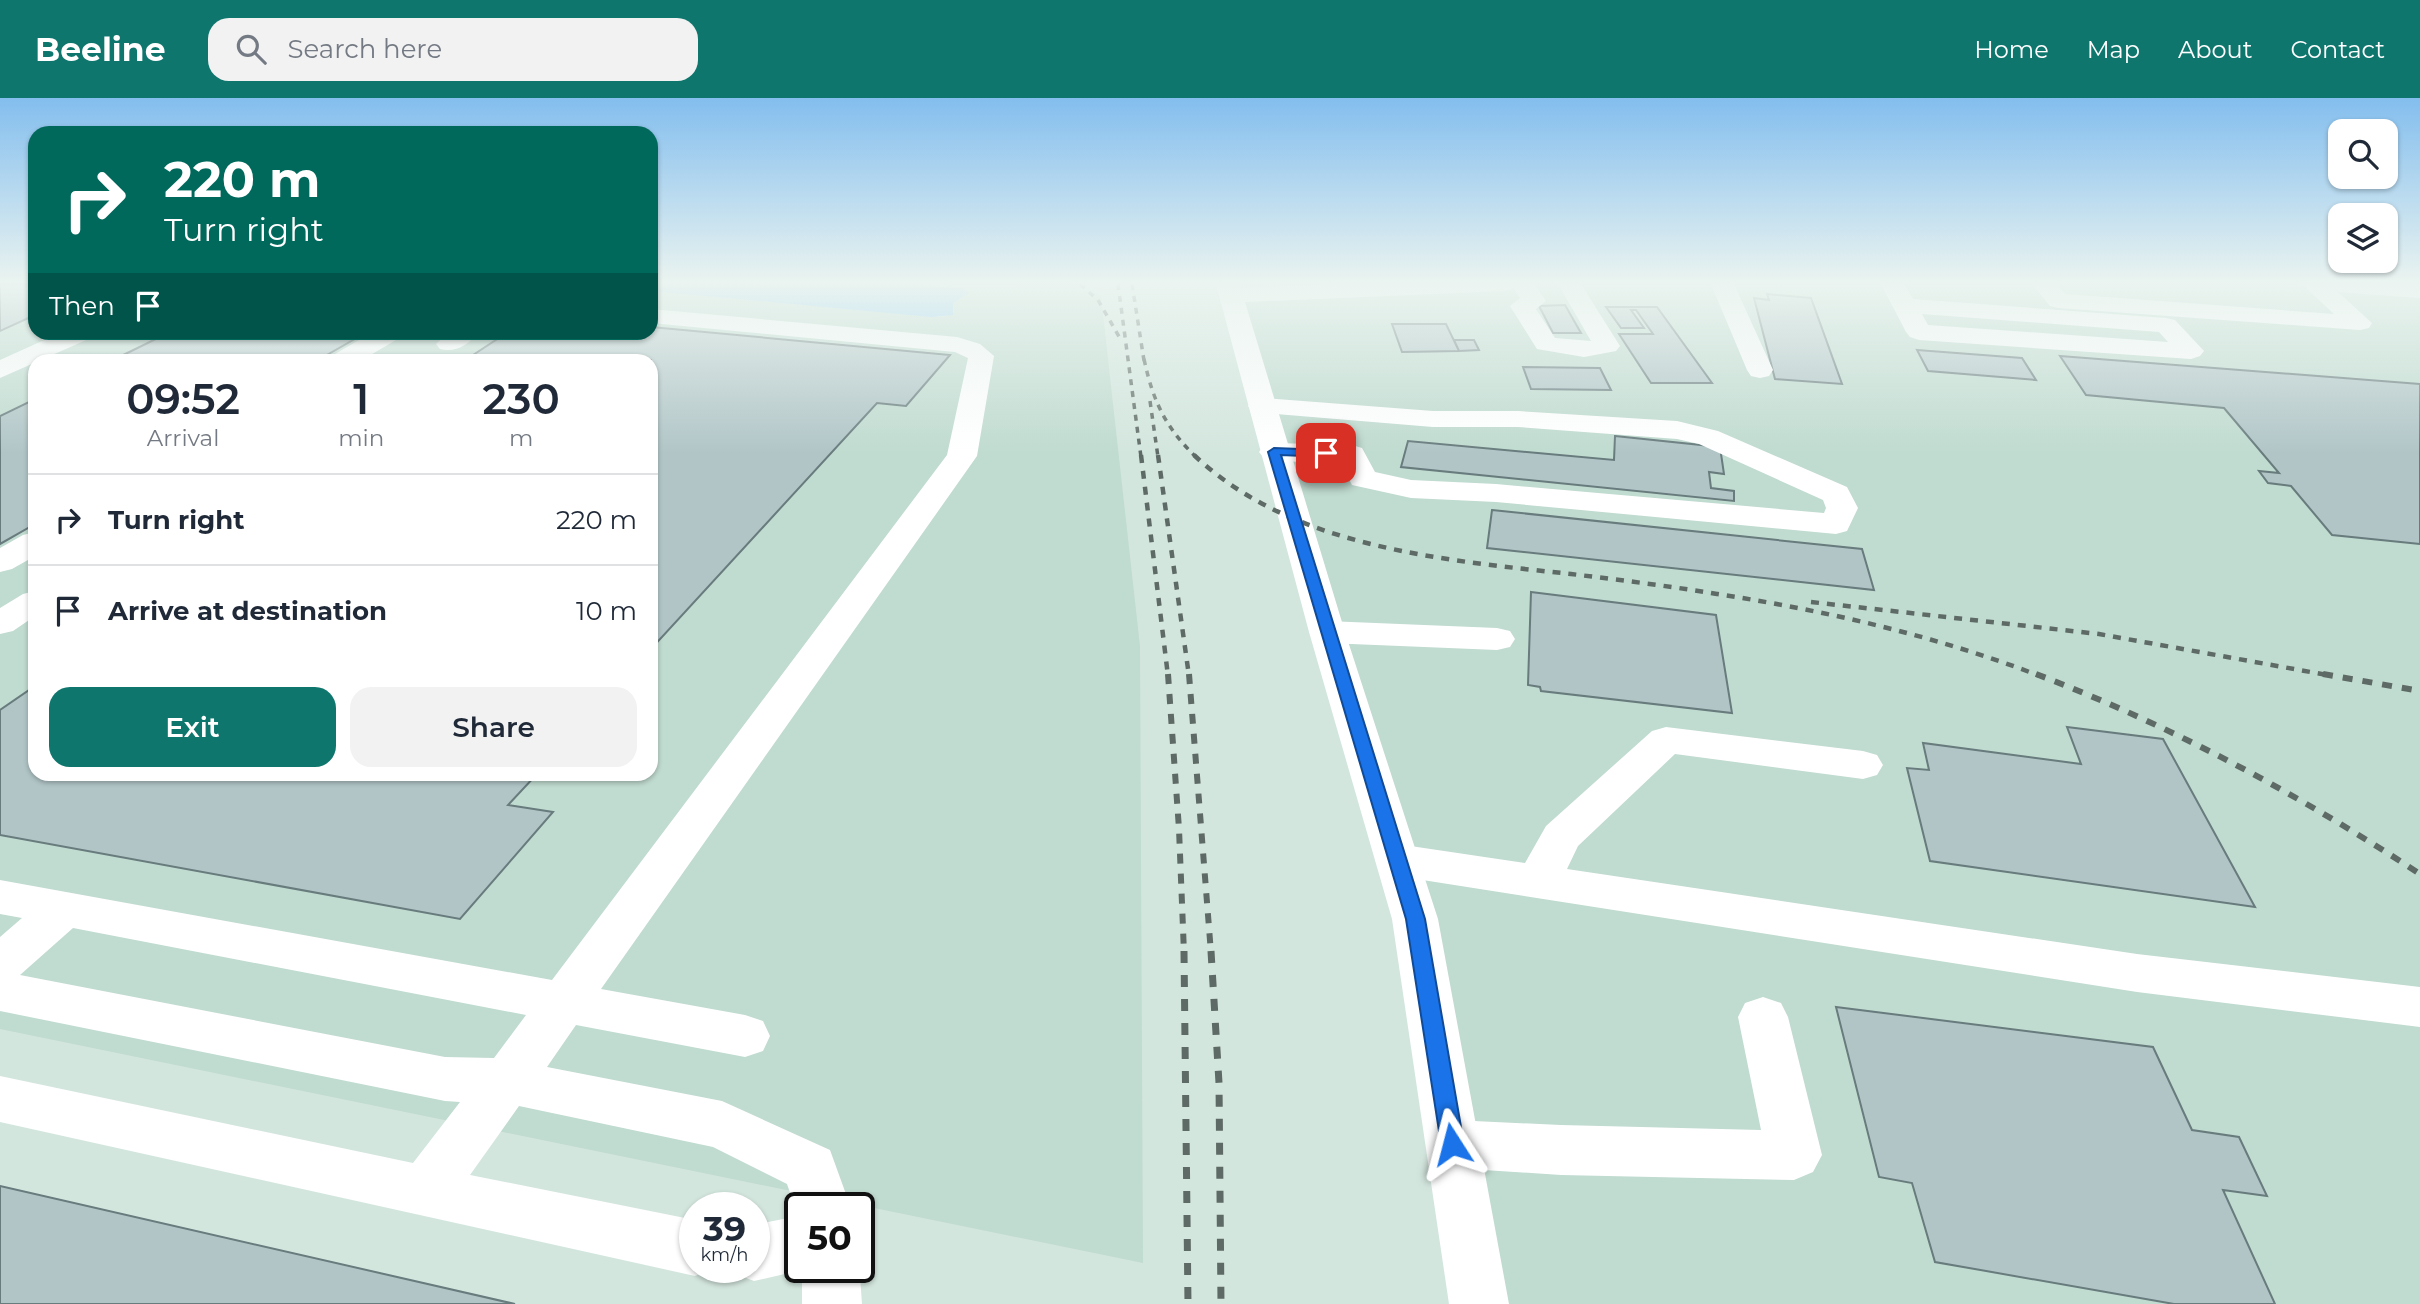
<!DOCTYPE html>
<html lang="en">
<head>
<meta charset="utf-8">
<style>
	:root { --surface:#fff; --page:#f2f2f3; --text:#1f2937; --muted:#747a83; --line:#e0e1e3; --accent:#0f766e }
	body { margin:0; font-family:Montserrat,sans-serif; background:var(--page); color:var(--text); height:100vh; display:flex; flex-direction:column; font-size:26px; white-space:nowrap }
	* { box-sizing:border-box; margin:0 }
	p { font-size:23px; color:var(--muted) }
	.icon { flex:none; width:38px; height:38px; fill:none; stroke:currentColor; stroke-width:2; stroke-linecap:round; stroke-linejoin:round }
	.map { position:relative; flex:1; overflow:hidden }
	.drawer { position:absolute; left:28px; top:256px; width:630px; height:427px; display:flex; flex-direction:column; background:var(--surface); border-radius:21px; box-shadow:0 2px 5px #0004 }
	.drawer>* { flex:none }
	.guide { position:absolute; left:28px; top:28px; width:630px; height:214px; border-radius:21px; box-shadow:0 2px 5px #0004; background:#00695c; color:#fff; overflow:hidden }
	.fabs { position:absolute; left:2328px; top:21px; display:grid; gap:14px }
	.fabs a { display:grid; place-items:center; width:70px; height:70px; border-radius:14px; background:var(--surface); box-shadow:0 2px 5px #0004; font-size:35px }
	.speed { position:absolute; left:679px; top:1094px; display:flex; gap:14px; font-size:35px; font-weight:700; text-align:center }
	.speed>* { display:grid; place-content:center; width:91px; height:91px; border-radius:50%; background:var(--surface); box-shadow:0 2px 5px #0004; line-height:1 }
	.speed small { font-size:18px; font-weight:400 }
	.speed .limit { border:4px solid #111; border-radius:10px; background:#fff; color:#111 }
	.pin { position:absolute; display:grid; place-items:center; width:60px; height:60px; color:#fff; margin:-30px; border-radius:14px; box-shadow:0 4px 10px #0006 }
	.me { position:absolute; width:77px; margin:-38px; rotate:351deg; stroke-linejoin:round; filter:drop-shadow(0 0 5px #0008) }
	.turn { display:flex; align-items:center; gap:24px; height:147px; padding:0 21px; font-size:32px }
	.turn .icon { width:91px; height:91px; stroke-width:2.5 }
	.turn b { display:block; font-size:49px; line-height:60px }
	.then { display:flex; align-items:center; height:66px; padding:0 21px; background:#0003; gap:14px; font-size:26px }
	.eta { display:flex; justify-content:space-evenly; align-items:center; height:119px; text-align:center }
	.eta b { font-size:42px; font-weight:600; line-height:49px }
	.button { display:flex; gap:14px; margin-top:auto; padding:14px 21px }
	.button a { flex:1; height:80px; border-radius:21px; background:var(--accent); color:#fff; font-size:28px; font-weight:600; line-height:80px; text-align:center }
	.button a+a { background:var(--page); color:var(--text) }
	ul { padding:0; list-style:none }
	li { display:flex; align-items:center; gap:21px; height:91px; padding:0 21px; border-top:2px solid var(--line) }
	li div { flex:1 }
	li b { display:block; font-size:26px }
	li em { font-style:normal }
	header { display:flex; align-items:center; gap:42px; box-sizing:border-box; height:98px; padding:0 35px; background:var(--accent); color:#fff }
	header strong { font-size:33px }
	nav { display:flex; gap:38px; margin-inline-start:auto; font-size:24px }
	.search { width:490px; height:63px; background:var(--page); display:flex; align-items:center; gap:18px; box-sizing:border-box; padding:0 24px; border-radius:21px; color:var(--muted); font-size:26px }
	.map>svg:first-child { display:block }
	.built { fill:#c0dbd0; fill-rule:evenodd }
	.water { fill:#8ccdf8 }
	.building { fill:#b1c5c7; stroke:#687b7d; stroke-width:2 }
	.lines { fill:none; stroke-linecap:round; stroke-linejoin:round }
	.minor { fill:#fff; fill-rule:evenodd }
	.major { fill:#fff; fill-rule:evenodd }
	.rail-far3 { stroke:#5e6a65; stroke-width:3.5; stroke-dasharray:6 6; stroke-linecap:butt }
	.rail-far2 { stroke:#5e6a65; stroke-width:4.5; stroke-dasharray:8 8; stroke-linecap:butt }
	.rail-far1 { stroke:#5e6a65; stroke-width:6; stroke-dasharray:10 10; stroke-linecap:butt }
	.rail { stroke:#5e6a65; stroke-width:7; stroke-dasharray:12 12; stroke-linecap:butt }
	.route { fill:#1a73e8; stroke:#114b97; stroke-width:2 }
</style>
</head>
<body>
<header>
<strong>Beeline</strong>
<div class="search"><svg class="icon" aria-label="search" viewBox="0 0 24 24"><circle cx="10" cy="10" r="6"/><path d="M15 15l6 6"/></svg>Search here</div>
<nav><a>Home</a><a>Map</a><a>About</a><a>Contact</a></nav>
</header>
<div class="map">
<svg width="2420" height="1206" viewBox="0 0 2420 1206">
	<rect width="100%" height="100%" fill="#d3e6de"/>
	<path class="built" d="M0,186H35V234H651V193L931,219H943L954,214L953,205L968,194L962,190L907,186H1084L1101,198L1140,548L1143,1165L0,931ZM35,262H651V676H35Z
		M1595,186H2420V1206H1507L1344,533L1243,201Z"/>
	<path class="water" d="M651,186H907L962,190L969,195L953,205V217L931,219L651,193Z"/>
	<path class="building" d="M0,186H35V217L0,233Z
		M1767,196L1811,200L1842,286L1775,281L1754,200L1769,202Z
		M1565,207L1581,235H1553L1539,208Z
		M1606,209H1657L1712,285H1651L1619,236H1653L1636,212H1631L1644,230H1621Z
		M1392,226H1446L1459,253L1402,254Z
		M651,229L950,257L906,308L877,305L651,551V262L467,261L508,234H651Z
		M170,234H367L318,262H113Z
		M1454,242H1474L1479,252L1459,253Z
		M1917,252L2022,260L2036,282L1928,273Z
		M2060,258L2420,286V446L2332,437L2291,388L2268,385L2259,373L2279,375L2224,310L2086,297Z
		M1523,269L1600,270L1611,292L1531,291Z
		M35,301V426L0,446V318Z
		M1615,338L1720,349L1724,376L1709,374L1711,390L1734,393V403L1401,369L1408,343L1614,362Z
		M1492,412L1862,451L1874,492L1487,450Z
		M1531,494L1716,517L1732,615L1541,593L1540,589L1528,587Z
		M35,588V676H537L508,707L553,714L460,821L0,737V612Z
		M2067,629L2163,641L2255,809L1930,763L1907,670L1929,672L1923,645L2081,666Z
		M1836,909L2153,949L2192,1032L2239,1039L2267,1098L2223,1092L2275,1206H2174L1935,1164L1912,1085L1879,1079Z
		M0,1088L515,1206H0Z"/>
	<g class="lines">
		<path class="minor" d="M1511,186H1534L1546,203L1536,211L1555,240L1591,243L1558,186H1581L1620,248L1616,253L1584,259L1537,251L1510,208L1520,200Z
			M1711,186H1734L1773,272L1769,278L1760,280L1751,278L1747,272Z
			M1881,186H1904L1913,201L2166,220L2175,222L2204,253L2200,258L2191,261L1919,242L1910,239L1906,234ZM1922,216L2159,234L2168,244L1928,227Z
			M2032,186H2056L2065,196L2334,216L2302,186H2420V200L2338,194L2372,225L2369,230L2360,232L2058,210L2050,208Z
			M651,211L957,239L980,246L994,258L977,358L601,891L745,917L763,923L770,938L763,953L745,959L576,927L547,969L722,1003L830,1052L851,1110H800V1169H859V1164L862,1206H802V1172L754,1183L733,1175L731,1169H754V1127L798,1118L787,1086L713,1049L519,1008L470,1077L695,1122V1169H716L695,1178L0,1024V978L413,1065L460,1004L445,1003L0,913V839L22,820L0,816V782L552,882L947,357L968,260L955,254L651,225ZM73,830L526,917L494,960L445,959L20,877Z
			M62,234H96L93,239L0,280V262Z
			M373,234H404L401,239L362,262H331L335,256Z
			M449,234H478C469,247 455,255 440,251L436,246Z
			M1262,300L1433,313H1518L1677,323L1718,333L1847,389L1858,410L1847,433L1836,436L1496,404L1411,400L1352,387L1341,365L1274,363L1264,360L1259,354L1264,348L1274,345L1352,347L1362,350L1375,374L1411,382L1496,386L1824,415L1826,410L1823,402L1699,346L1677,341L1518,329H1433L1252,314L1248,308L1252,302Z
			M35,434V458L12,471L0,474V450L23,437Z
			M35,493V518L13,533L0,536V510L23,496Z
			M1327,523L1497,530L1510,533L1515,541L1510,549L1497,552L1327,545L1314,542L1309,534L1314,526Z
			M1666,629L1863,653L1877,657L1883,667L1877,677L1863,681L1675,656L1578,748L1567,771L2137,856L2420,889V929L2137,894L1397,778L1381,773L1375,762L1381,751L1397,746L1525,765L1546,728L1652,633Z
			M1763,899L1781,905L1788,919L1822,1057L1813,1074L1794,1082L1561,1077L1453,1070L1434,1063L1426,1046L1434,1029L1453,1022L1561,1027L1761,1032L1738,919L1745,905Z"/>
		<path class="major" d="M1216,186H1239L1241,190L1336,186H1516L1512,191L1504,193L1245,204L1345,534L1438,821L1509,1206H1449L1392,821L1309,534Z"/>
		<path class="rail-far3" d="M1080,186L1098,202L1121,242
			M1118,186L1141,359
			M1132,186L1145,269
			M1144,261C1153,303 1165,329 1196,359
			M1150,303L1158,359"/>
		<path class="rail-far2" d="M1141,357L1168,578
			M1158,357L1189,578
			M1194,357C1292,450 1443,462 1571,476C1620,482 1669,488 1717,496C1828,513 1936,538 2040,578
			M1811,504L2099,536L2333,578"/>
		<path class="rail-far1" d="M1168,576L1179,731L1184,855
			M1189,576L1211,855
			M2036,576C2172,628 2298,696 2420,776
			M2323,576L2420,593"/>
		<path class="rail" d="M1184,853L1188,1206
			M1211,853L1219,985L1221,1206"/>
	</g>
	<linearGradient id="sky" x2="0" y2="1"><stop stop-color="#83beee"/><stop offset="0.52" stop-color="#ebf4f0"/><stop offset="1" stop-color="#ebf4f0" stop-opacity="0"/></linearGradient>
	<rect width="2420" height="355" fill="url(#sky)"/>
	<path class="route" d="M1274,350L1326,352L1332,355L1326,359L1281,357L1425,821L1464,1046L1460,1053L1452,1056L1445,1053L1441,1046L1406,821L1268,354Z"/>
</svg>
<div class="fabs">
<a><svg class="icon" aria-label="search" viewBox="0 0 24 24"><circle cx="10" cy="10" r="6"/><path d="M15 15l6 6"/></svg></a>
<a><svg class="icon" aria-label="layers" viewBox="0 0 24 24"><path d="M12 4l9 5-9 5-9-5zM3 14l9 5 9-5"/></svg></a>
</div>
<div class="speed"><div>39<small>km/h</small></div><div class="limit">50</div></div>
<div class="pin" style="left:1326px;top:355px;background:#d93025"><svg class="icon" aria-label="arrive" viewBox="0 0 24 24"><path d="M6 21V4h12l-3 4 3 4H6"/></svg></div>
<svg class="me" style="left:1452px;top:1046px" viewBox="-20 -20 40 40"><path d="M0-17L14 15 0 8-14 15z" fill="#1a73e8" stroke="#fff" stroke-width="4"/></svg>
<div class="guide">
<div class="turn"><svg class="icon" aria-label="right" viewBox="0 0 24 24"><path d="M7 20v-9h11M14 6l5 5-5 5"/></svg><div><b>220 m</b>Turn right</div></div>
<div class="then">Then<svg class="icon" aria-label="arrive" viewBox="0 0 24 24"><path d="M6 21V4h12l-3 4 3 4H6"/></svg></div>
</div>
<section class="drawer">
<div class="eta">
<div><b>09:52</b><p>Arrival</p></div>
<div><b>1</b><p>min</p></div>
<div><b>230</b><p>m</p></div>
</div>
<ul>
<li><svg class="icon" aria-label="right" viewBox="0 0 24 24"><path d="M7 20v-9h11M14 6l5 5-5 5"/></svg><div><b>Turn right</b></div><em>220 m</em></li>
<li><svg class="icon" aria-label="arrive" viewBox="0 0 24 24"><path d="M6 21V4h12l-3 4 3 4H6"/></svg><div><b>Arrive at destination</b></div><em>10 m</em></li>
</ul>
<div class="button"><a>Exit</a><a>Share</a></div>
</section>
</div>
</body>
</html>
